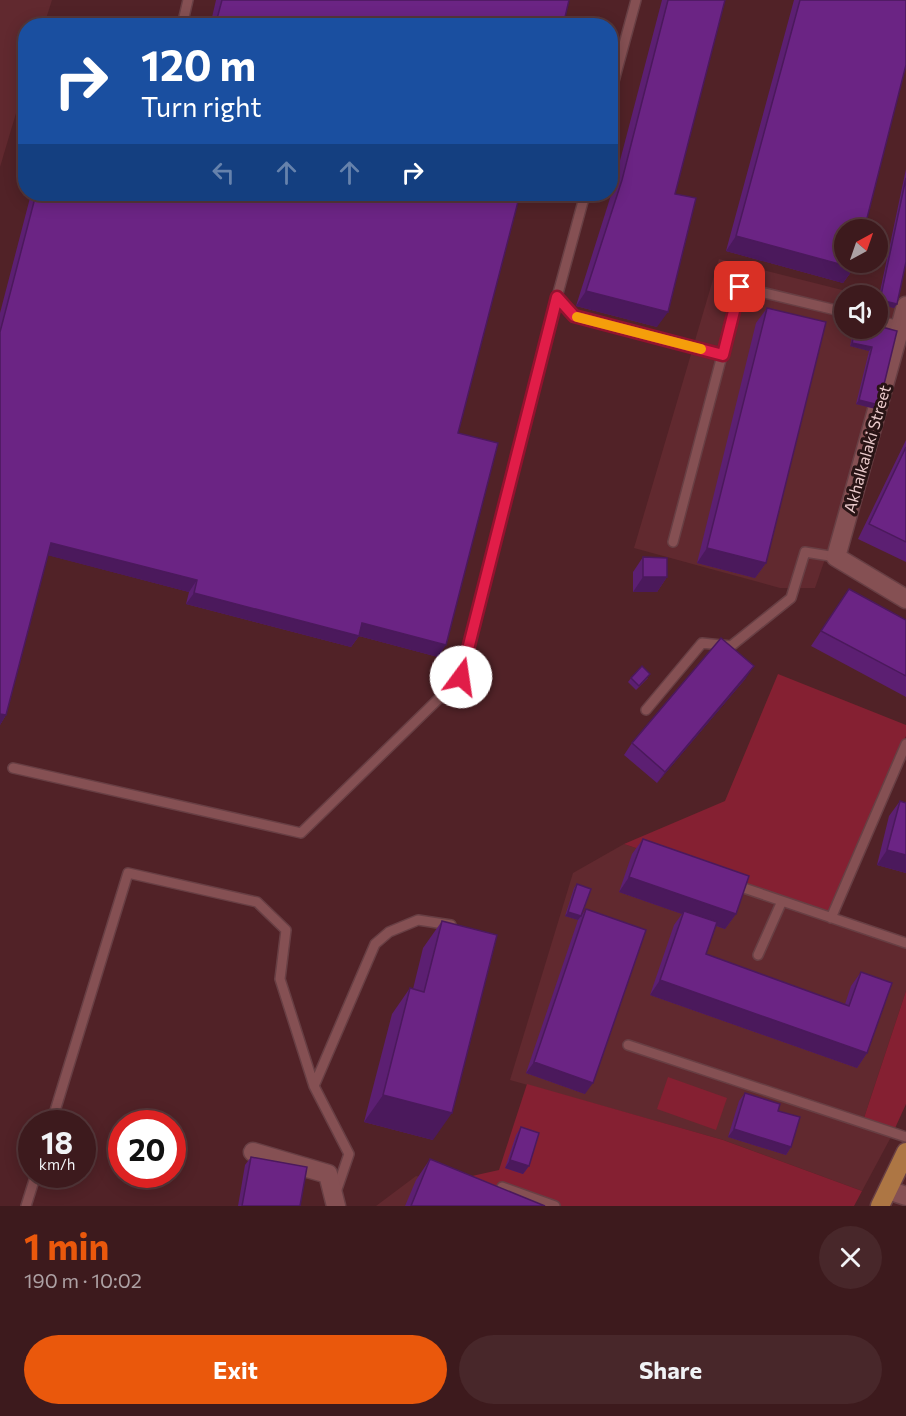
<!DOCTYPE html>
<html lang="en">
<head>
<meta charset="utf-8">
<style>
	:root { --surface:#3d1a1d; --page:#48272a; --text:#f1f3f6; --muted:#ada1a4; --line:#56383b; --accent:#ea580c }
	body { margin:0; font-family:Commissioner,sans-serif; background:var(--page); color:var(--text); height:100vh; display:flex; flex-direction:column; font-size:22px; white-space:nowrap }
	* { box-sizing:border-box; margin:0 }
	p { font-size:20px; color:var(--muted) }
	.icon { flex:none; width:33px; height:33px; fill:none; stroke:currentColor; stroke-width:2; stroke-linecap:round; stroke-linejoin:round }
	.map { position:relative; height:1206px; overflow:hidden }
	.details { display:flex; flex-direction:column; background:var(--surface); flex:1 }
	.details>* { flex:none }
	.banner { position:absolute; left:18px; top:18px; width:600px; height:183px; border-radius:24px; box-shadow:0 3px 15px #0003,0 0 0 2px var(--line); background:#1a4fa0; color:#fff; overflow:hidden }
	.needle { width:39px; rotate:40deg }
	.tools { position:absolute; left:834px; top:219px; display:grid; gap:12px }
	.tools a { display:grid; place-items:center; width:54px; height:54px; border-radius:50%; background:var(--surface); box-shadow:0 3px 15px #0003,0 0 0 2px var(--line); font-size:30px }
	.speed { position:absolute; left:18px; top:1110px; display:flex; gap:12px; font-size:30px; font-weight:700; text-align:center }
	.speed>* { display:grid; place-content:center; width:78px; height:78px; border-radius:50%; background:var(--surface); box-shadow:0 3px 15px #0003,0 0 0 2px var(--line); line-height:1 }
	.speed small { font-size:15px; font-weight:400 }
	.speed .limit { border:9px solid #d22; background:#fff; color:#111 }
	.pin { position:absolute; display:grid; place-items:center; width:51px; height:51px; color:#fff; margin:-26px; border-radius:12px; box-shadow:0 3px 9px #0006 }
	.me { position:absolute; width:66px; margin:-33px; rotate:14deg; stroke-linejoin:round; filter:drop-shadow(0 0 4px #0008) }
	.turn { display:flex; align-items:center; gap:21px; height:126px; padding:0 24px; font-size:27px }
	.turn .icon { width:78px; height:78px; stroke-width:2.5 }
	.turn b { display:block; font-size:42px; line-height:51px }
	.lanes { display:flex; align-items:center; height:57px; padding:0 24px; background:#0003; justify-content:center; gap:30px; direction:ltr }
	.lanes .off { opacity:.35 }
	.round { display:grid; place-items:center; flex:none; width:63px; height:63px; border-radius:32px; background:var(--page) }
	.headline { display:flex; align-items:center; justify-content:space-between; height:102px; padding:0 24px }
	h1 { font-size:36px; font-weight:700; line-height:45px; color:var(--accent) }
	.primary-button { display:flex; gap:12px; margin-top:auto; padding:12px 24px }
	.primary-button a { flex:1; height:69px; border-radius:36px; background:var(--accent); color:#fff; font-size:24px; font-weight:700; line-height:69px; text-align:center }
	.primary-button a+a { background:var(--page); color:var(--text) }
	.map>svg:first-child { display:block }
	.built { fill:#61292f }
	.green { fill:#852032 }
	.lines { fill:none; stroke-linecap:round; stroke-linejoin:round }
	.lane-casing { stroke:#683f44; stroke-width:12 }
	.street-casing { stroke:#683f44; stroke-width:21 }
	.primary-casing { stroke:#683f44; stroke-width:21 }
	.lane { stroke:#855053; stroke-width:9 }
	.street { stroke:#855053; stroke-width:18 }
	.primary { stroke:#ad7644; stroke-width:18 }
	.wall { fill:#5c1f72 }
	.shaded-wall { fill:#4b195c }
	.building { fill:#6b2484; stroke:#4b195c; stroke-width:1.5 }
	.route-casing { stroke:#92132f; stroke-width:15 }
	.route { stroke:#e11d48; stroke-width:10 }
	.slow { stroke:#f59e0b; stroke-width:10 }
	.labels { text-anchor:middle; stroke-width:6; stroke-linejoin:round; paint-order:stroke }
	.street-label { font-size:16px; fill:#ebcbcc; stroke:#291415 }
</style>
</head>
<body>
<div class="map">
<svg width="906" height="1206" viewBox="0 0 906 1206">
	<rect width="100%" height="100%" fill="#512227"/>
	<path class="built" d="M0,0H52L44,25L26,26L25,83L0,167Z
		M719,259L862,295L844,296V328H878V299L901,304L875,414L815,588H780L634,548Z
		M624,844L752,886L750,895L906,949V991L861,1127L891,1137L862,1191L723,1140L510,1080L573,873Z
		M416,1176L445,1182L505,1206H376Z"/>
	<path class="green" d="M778,674L906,725V736L830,913L624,844L725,801Z
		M906,991V1104L891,1137L861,1127Z
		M668,1077L727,1098L716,1130L657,1109Z
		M527,1084L723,1140L862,1191L854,1206H505L445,1182L499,1170Z"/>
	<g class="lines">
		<g class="lane-casing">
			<path id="lane" d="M184,17L188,0
				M610,96L636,0
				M585,194L557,297L574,316L723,355
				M878,321L901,326
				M673,542L740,287L844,312
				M646,710L702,643L731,646L791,598L805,552L836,557
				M13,768L301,833L461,677L557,297
				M735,885L906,943
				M831,918L906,744
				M758,955L782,901
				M628,1045L906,1137
				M314,1086L375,944L389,932L418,920L451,925
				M51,1124L128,873L257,902L286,930L280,979L314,1086L349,1154L336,1192
				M502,1187L555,1206
				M26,1206L36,1174"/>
		</g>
		<g class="street-casing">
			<path id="street" d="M906,306L836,557L906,599
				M253,1152L328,1174L336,1206
				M888,1190L906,1196"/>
		</g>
		<g class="primary-casing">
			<path id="primary" d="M880,1206L906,1152"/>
		</g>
		<use href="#lane" class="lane"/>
		<use href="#street" class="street"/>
		<use href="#primary" class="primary"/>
	</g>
	<path class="wall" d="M216,0H569L563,26H210Z
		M662,0H725L675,194L657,327L576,306L611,195Z
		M794,0H906L854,268L843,283L726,251Z
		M906,169V262L897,304L894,308L878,304V301Z
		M31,194H520L458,433L438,657L359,636L351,647L186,604L189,592L48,555L6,715L0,725V313Z
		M767,308L766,563L755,578L697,563L756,323Z
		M854,328H878L876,409L856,404L869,351L850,346Z
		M906,440V562L858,539Z
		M643,557L667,577L657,592H633V572Z
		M849,589L906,620V697L811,646Z
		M631,678H648L636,690L628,682Z
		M746,678L657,783L624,755L632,743Z
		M900,801L906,803V873L877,865L889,816Z
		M643,839L736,914L725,929L716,926L706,954L845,1004L851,986L861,972L867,1053L857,1068L650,995L674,925L682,914L619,892L632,854Z
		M577,884L581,916L586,909L585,1094L526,1073L578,920L565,916L574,888Z
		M442,921L433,1140L364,1122L392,1014L410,988L413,989L423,948Z
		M745,1093L778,1111L791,1147L786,1155L728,1137L739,1101Z
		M521,1127L529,1166L523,1174L505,1168L516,1135Z
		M251,1157L300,1206H238L245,1165Z
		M430,1159L545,1206H405L416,1180Z"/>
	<path class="shaded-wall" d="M736,236L854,268L843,283L726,251Z
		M586,291L668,312L657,327L576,306Z
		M880,300L897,304L894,308L878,304Z
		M852,343L872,347L869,351L850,346Z
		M859,400L879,405L876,409L856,404Z
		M51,543L197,580L189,592L43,554Z
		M707,548L766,563L755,578L697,563Z
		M643,577H667L657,592H633Z
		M194,593L362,623L446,645L438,657L359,636L351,647L186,604Z
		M754,666L746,678L657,783L665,772Z
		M0,714L6,715L0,725Z
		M887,850L906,855V873L877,865Z
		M629,877L736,914L725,929L683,914L684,911L682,914L619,892Z
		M568,912L581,916L578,920L565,916Z
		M660,980L867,1053L857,1068L650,995Z
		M534,1062L593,1083L585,1094L526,1073Z
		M383,1095L452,1113L433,1140L364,1122Z
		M734,1129L791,1147L786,1155L728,1137Z
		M510,1160L529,1166L523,1174L505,1168Z"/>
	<path class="building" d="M222,0H569L563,26H215Z
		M668,0H725L675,194L696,198L668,312L586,291L622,180Z
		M800,0H906V65L864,230H844V262H855L854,268L736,236Z
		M906,178V262L897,304L880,300Z
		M36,194H520L458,433L498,443L446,645L362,623L359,636L194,593L197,580L51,543L6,715L0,714V332Z
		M767,308L826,322L766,563L707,548Z
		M878,326L897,331L879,405L859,400L872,347L852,343L856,328H878Z
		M906,447V542L869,524Z
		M643,557L667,558V577H643Z
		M849,589L906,620V676L821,631Z
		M721,638L754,666L665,772L632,743Z
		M642,666L650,674L639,686L631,678Z
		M900,801L906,803V855L887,850Z
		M643,839L749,876L736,914L629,877Z
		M577,884L591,889L581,916L568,912Z
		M586,909L646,930L593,1083L534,1062Z
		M684,911L717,922L706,954L849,1006L861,972L892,983L867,1053L660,980Z
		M442,921L497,935L452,1113L383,1095L410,988L424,992Z
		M745,1093L780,1104L778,1111L800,1117L791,1147L734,1129Z
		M521,1127L539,1133L529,1166L510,1160Z
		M251,1157L307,1167L300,1206H242Z
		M430,1159L545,1206H411Z"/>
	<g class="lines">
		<g class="route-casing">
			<path id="route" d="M461,677L557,297L574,316L723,355L740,287"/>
		</g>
		<use href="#route" class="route"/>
		<path class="slow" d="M577,317L701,349"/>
	</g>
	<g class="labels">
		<g class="street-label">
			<text transform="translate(867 449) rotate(-74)" y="6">Akhalkalaki Street</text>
		</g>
	</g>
</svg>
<div class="tools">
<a><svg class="needle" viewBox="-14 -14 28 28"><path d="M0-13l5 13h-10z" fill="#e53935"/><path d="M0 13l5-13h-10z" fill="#ada1a4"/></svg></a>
<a><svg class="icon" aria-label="sound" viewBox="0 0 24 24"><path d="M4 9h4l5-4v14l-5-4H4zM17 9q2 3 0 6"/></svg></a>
</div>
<div class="speed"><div>18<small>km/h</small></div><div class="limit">20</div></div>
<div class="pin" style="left:740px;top:287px;background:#d93025"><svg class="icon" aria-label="arrive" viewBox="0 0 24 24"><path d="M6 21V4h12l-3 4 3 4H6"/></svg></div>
<svg class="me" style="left:461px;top:677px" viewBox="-20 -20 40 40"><circle r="19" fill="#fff"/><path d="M0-13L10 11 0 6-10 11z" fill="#e11d48"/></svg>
<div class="banner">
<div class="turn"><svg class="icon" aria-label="right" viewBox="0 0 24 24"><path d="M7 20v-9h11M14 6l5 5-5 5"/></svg><div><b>120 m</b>Turn right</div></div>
<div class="lanes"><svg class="icon off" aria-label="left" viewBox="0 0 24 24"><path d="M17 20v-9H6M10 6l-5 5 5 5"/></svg><svg class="icon off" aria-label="ahead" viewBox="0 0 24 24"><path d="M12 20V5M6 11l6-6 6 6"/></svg><svg class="icon off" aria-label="ahead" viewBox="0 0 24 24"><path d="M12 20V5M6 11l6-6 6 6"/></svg><svg class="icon" aria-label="right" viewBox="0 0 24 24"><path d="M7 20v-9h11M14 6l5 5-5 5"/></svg></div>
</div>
</div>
<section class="details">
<div class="headline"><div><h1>1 min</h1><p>190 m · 10:02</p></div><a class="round"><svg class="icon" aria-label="close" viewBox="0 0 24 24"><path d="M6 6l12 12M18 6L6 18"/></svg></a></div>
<div class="primary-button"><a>Exit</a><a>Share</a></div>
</section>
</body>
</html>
